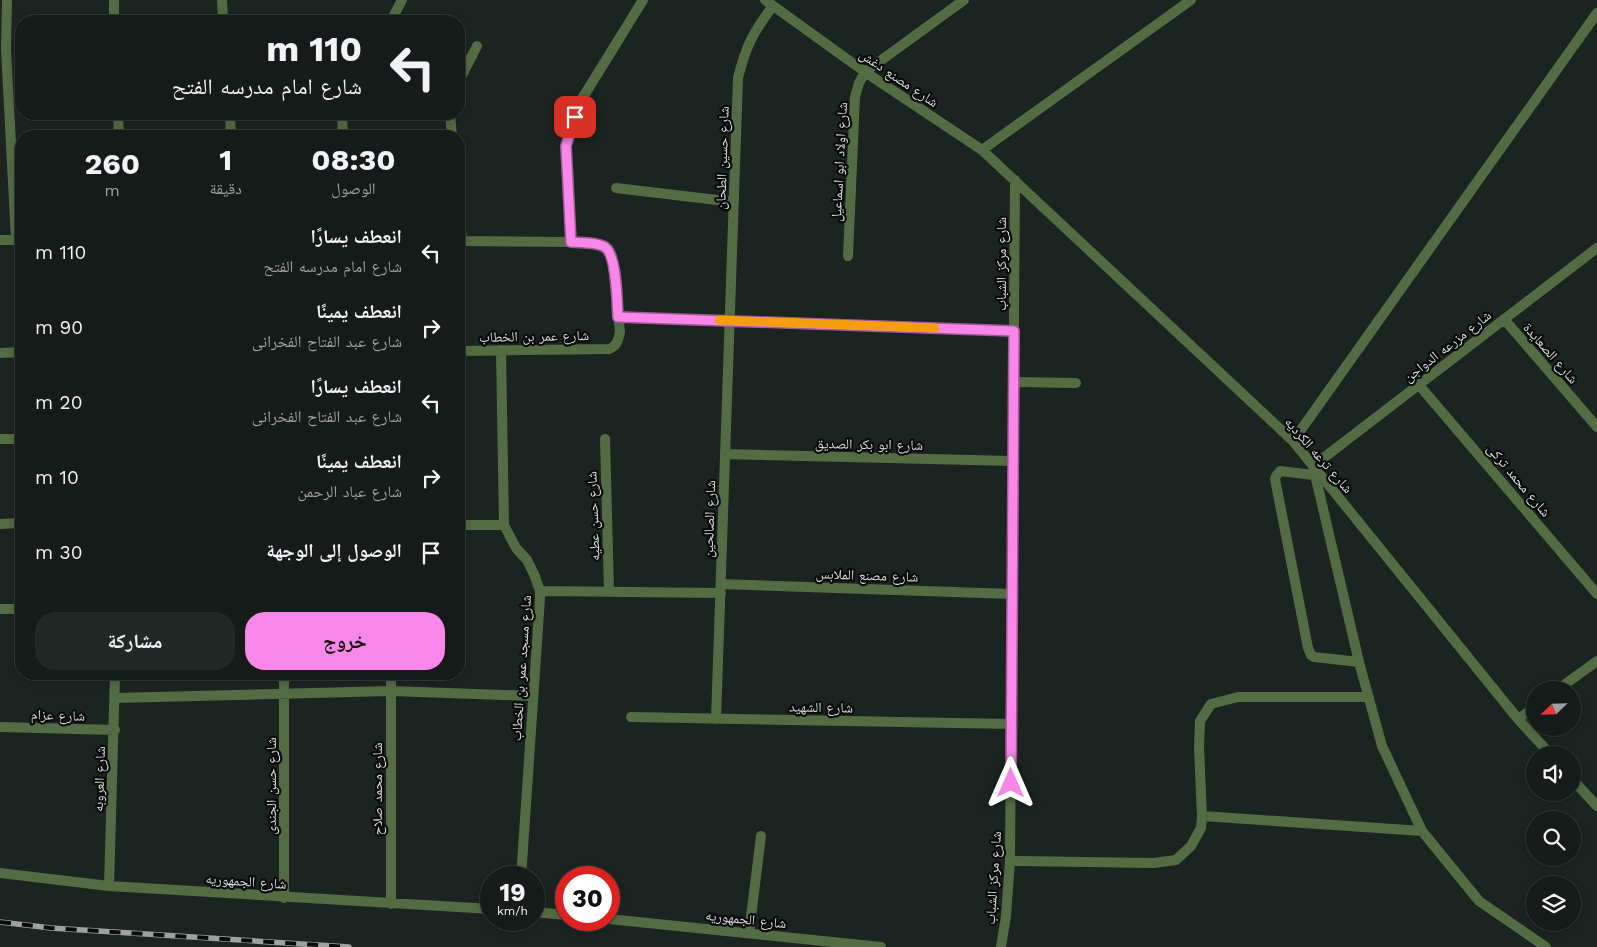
<!DOCTYPE html>
<html lang="ar">
<head>
<meta charset="utf-8">
<style>
	:root { --surface:#151b19; --page:#222826; --text:#f1f3f6; --muted:#9da1a2; --line:#343938; --accent:#f987e9 }
	body { margin:0; font-family:"Work Sans","Noto Naskh Arabic",sans-serif; background:var(--page); color:var(--text); direction:rtl; height:100vh; display:flex; flex-direction:column; font-size:19px; white-space:nowrap }
	* { box-sizing:border-box; margin:0 }
	p { font-size:16px; color:var(--muted) }
	.icon { flex:none; width:28px; height:28px; fill:none; stroke:currentColor; stroke-width:2; stroke-linecap:round; stroke-linejoin:round }
	.map { position:relative; flex:1; overflow:hidden; direction:ltr }
	.side { position:absolute; left:15px; top:130px; width:450px; height:550px; display:flex; flex-direction:column; background:var(--surface); border-radius:20px; box-shadow:0 2px 8px #0003,0 0 0 1px var(--line); direction:rtl }
	.side>* { flex:none }
	.guide { position:absolute; left:15px; top:15px; width:450px; height:105px; border-radius:20px; box-shadow:0 2px 8px #0003,0 0 0 1px var(--line); direction:rtl; background:#151b19; color:var(--text); overflow:hidden }
	.needle { width:32px; rotate:247deg }
	.buttons { position:absolute; left:1526px; top:681px; display:grid; gap:10px }
	.buttons a { display:grid; place-items:center; width:55px; height:55px; border-radius:50%; background:var(--surface); box-shadow:0 2px 8px #0003,0 0 0 1px var(--line); font-size:25px }
	.speed { position:absolute; left:480px; top:866px; display:flex; gap:10px; font-size:25px; font-weight:700; text-align:center }
	.speed>* { display:grid; place-content:center; width:65px; height:65px; border-radius:50%; background:var(--surface); box-shadow:0 2px 8px #0003,0 0 0 1px var(--line); line-height:1 }
	.speed small { font-size:12px; font-weight:400 }
	.speed .limit { border:8px solid #d22; background:#fff; color:#111 }
	.pin { position:absolute; display:grid; place-items:center; width:42px; height:42px; color:#fff; margin:-21px; border-radius:10px; box-shadow:0 2px 8px #0006 }
	.me { position:absolute; width:55px; margin:-28px; rotate:0deg; stroke-linejoin:round; filter:drop-shadow(0 0 4px #0008) }
	.turn { display:flex; align-items:center; gap:18px; height:105px; padding:0 20px; font-size:22px }
	.turn .icon { width:65px; height:65px; stroke-width:2.5 }
	.turn b { display:block; font-size:35px; line-height:42px }
	.eta { display:flex; justify-content:space-evenly; align-items:center; height:85px; text-align:center }
	.eta b { font-size:30px; font-weight:700; line-height:35px }
	.primary-button { display:flex; gap:10px; margin-top:auto; padding:10px 20px }
	.primary-button a { flex:1; height:58px; border-radius:20px; background:var(--accent); color:#111; font-size:20px; font-weight:700; line-height:58px; text-align:center }
	.primary-button a+a { background:var(--page); color:var(--text) }
	ul { padding:0; list-style:none }
	li { display:flex; align-items:center; gap:15px; height:75px; padding:0 20px }
	li div { flex:1 }
	li b { display:block; font-size:19px }
	li em { font-style:normal }
	.map>svg:first-child { display:block }
	.lines { fill:none; stroke-linecap:round; stroke-linejoin:round }
	.lane { stroke:#536c43; stroke-width:10 }
	.street { stroke:#536c43; stroke-width:10 }
	.rail-casing { stroke:#9ca29f; stroke-width:5.5 }
	.rail { stroke:#090c0b; stroke-width:4; stroke-dasharray:11; stroke-linecap:butt }
	.route-casing { stroke:#a25897; stroke-width:12 }
	.route { stroke:#f987e9; stroke-width:9 }
	.slow { stroke:#f59e0b; stroke-width:9 }
	.labels { text-anchor:middle; stroke-width:4.5; stroke-linejoin:round; paint-order:stroke }
	.street-label { font-size:14px; fill:#d8dddb; stroke:#090c0b }
</style>
</head>
<body>
<div class="map">
<svg width="1597" height="947" viewBox="0 0 1597 947">
	<rect width="100%" height="100%" fill="#1c2421"/>
	<g class="lines">
		<path class="lane" d="M1014,382L1076,383
			M1314,475L1280,471L1276,476L1275,479L1308,648L1311,655L1314,657L1359,662
			M749,933L761,836"/>
		<path class="street" d="M7,0L6,49L16,240
			M114,0V21
			M222,0L223,21
			M765,0L865,72L982,150L1293,441L1518,719L1551,755
			M391,21L402,0
			M459,81L477,46
			M118,114L119,136
			M230,114L231,136
			M342,114L343,136
			M450,114L452,136
			M982,150L1191,0
			M616,188L734,202
			M459,204L462,241
			M0,240H21
			M459,241L571,242L596,244L604,246L609,250L612,256L620,332C618,341 617,346 609,349L459,351
			M571,242L566,146L569,131L580,102L643,0
			M848,256L855,97L859,83L865,72L964,0
			M618,317L1014,331
			M1504,319L1597,427
			M501,350L504,525L516,548L527,560L534,574L540,591V598L521,878
			M0,353L21,352
			M1419,385L1597,594
			M0,439H21
			M605,439L609,591
			M1293,441L1597,13
			M725,454L1013,461
			M0,524L21,523
			M459,525H504
			M721,584L1012,594
			M540,591L721,593
			M0,609H21
			M1557,690L1597,661
			M115,698L391,691L533,696
			M631,717L1012,724
			M716,719L738,78C746,46 753,32 773,6
			M1518,719L1535,707
			M0,727L115,730
			M1572,779L1597,806
			M1202,816L1422,831
			M1010,861L1154,863L1176,860L1191,846L1201,828L1202,816L1199,747L1200,721L1211,704L1238,697H1369
			M0,873L109,886L491,909
			M109,886L115,674
			M284,898V674
			M391,904V674
			M534,912L566,915
			M609,919L881,947
			M1001,947L1006,916L1010,861L1015,180
			M1546,947L1479,901L1422,831L1382,746L1359,662L1313,466L1597,248"/>
		<g class="rail-casing">
			<path id="rail" d="M0,922L51,928L349,947"/>
		</g>
		<use href="#rail" class="rail"/>
	</g>
	<g class="lines">
		<g class="route-casing">
			<path id="route" d="M575,117L566,146L571,242C581,243 594,242 603,246C617,251 617,302 618,317L1014,331L1011,783"/>
		</g>
		<use href="#route" class="route"/>
		<path class="slow" d="M719,320L935,328"/>
	</g>
	<g class="labels">
		<g class="street-label">
			<text transform="translate(899 78) rotate(34)" y="5">شارع مصنع دغش</text>
			<text transform="translate(722 158) rotate(-88)" y="5">شارع حسين الطحان</text>
			<text transform="translate(839 162) rotate(-87)" y="5">شارع اولاد ابو اسماعيل</text>
			<text transform="translate(1001 264) rotate(-90)" y="5">شارع مركز الشباب</text>
			<text transform="translate(534 336) rotate(-1)" y="5">شارع عمر بن الخطاب</text>
			<text transform="translate(1447 346) rotate(-38)" y="5">شارع مزرعه الدواجن</text>
			<text transform="translate(1551 353) rotate(49)" y="5">شارع الصعايدة</text>
			<text transform="translate(869 444) rotate(1)" y="5">شارع ابو بكر الصديق</text>
			<text transform="translate(1319 455) rotate(49)" y="5">شارع ترعه الكرديه</text>
			<text transform="translate(1519 480) rotate(50)" y="5">شارع محمد تركى</text>
			<text transform="translate(593 516) rotate(-92)" y="5">شارع حسن عطيه</text>
			<text transform="translate(709 519) rotate(-88)" y="5">شارع الصالحين</text>
			<text transform="translate(867 575) rotate(2)" y="5">شارع مصنع الملابس</text>
			<text transform="translate(521 668) rotate(-86)" y="5">شارع مسجد عمر بن الخطاب</text>
			<text transform="translate(821 707) rotate(1)" y="5">شارع الشهيد</text>
			<text transform="translate(58 715) rotate(2)" y="5">شارع عزام</text>
			<text transform="translate(99 779) rotate(-88)" y="5">شارع العروبه</text>
			<text transform="translate(271 786) rotate(-90)" y="5">شارع حسن الجندى</text>
			<text transform="translate(377 789) rotate(-90)" y="5">شارع محمد صلاح</text>
			<text transform="translate(993 878) rotate(-86)" y="5">شارع مركز الشباب</text>
			<text transform="translate(246 881) rotate(4)" y="5">شارع الجمهوريه</text>
			<text transform="translate(746 919) rotate(6)" y="5">شارع الجمهوريه</text>
		</g>
	</g>
</svg>
<div class="buttons">
<a><svg class="needle" viewBox="-14 -14 28 28"><path d="M0-13l5 13h-10z" fill="#e53935"/><path d="M0 13l5-13h-10z" fill="#9da1a2"/></svg></a>
<a><svg class="icon" aria-label="sound" viewBox="0 0 24 24"><path d="M4 9h4l5-4v14l-5-4H4zM17 9q2 3 0 6"/></svg></a>
<a><svg class="icon" aria-label="search" viewBox="0 0 24 24"><circle cx="10" cy="10" r="6"/><path d="M15 15l6 6"/></svg></a>
<a><svg class="icon" aria-label="layers" viewBox="0 0 24 24"><path d="M12 4l9 5-9 5-9-5zM3 14l9 5 9-5"/></svg></a>
</div>
<div class="speed"><div>19<small>km/h</small></div><div class="limit">30</div></div>
<div class="pin" style="left:575px;top:117px;background:#d93025"><svg class="icon" aria-label="arrive" viewBox="0 0 24 24"><path d="M6 21V4h12l-3 4 3 4H6"/></svg></div>
<svg class="me" style="left:1011px;top:783px" viewBox="-20 -20 40 40"><path d="M0-17L14 15 0 8-14 15z" fill="#f987e9" stroke="#fff" stroke-width="4"/></svg>
<div class="guide">
<div class="turn"><svg class="icon" aria-label="left" viewBox="0 0 24 24"><path d="M17 20v-9H6M10 6l-5 5 5 5"/></svg><div><b>110 m</b>شارع امام مدرسه الفتح</div></div>
</div>
<section class="side">
<div class="eta">
<div><b>08:30</b><p>الوصول</p></div>
<div><b>1</b><p>دقيقة</p></div>
<div><b>260</b><p>m</p></div>
</div>
<ul>
<li><svg class="icon" aria-label="left" viewBox="0 0 24 24"><path d="M17 20v-9H6M10 6l-5 5 5 5"/></svg><div><b>انعطف يسارًا</b><p>شارع امام مدرسه الفتح</p></div><em>110 m</em></li>
<li><svg class="icon" aria-label="right" viewBox="0 0 24 24"><path d="M7 20v-9h11M14 6l5 5-5 5"/></svg><div><b>انعطف يمينًا</b><p>شارع عبد الفتاح الفخرانى</p></div><em>90 m</em></li>
<li><svg class="icon" aria-label="left" viewBox="0 0 24 24"><path d="M17 20v-9H6M10 6l-5 5 5 5"/></svg><div><b>انعطف يسارًا</b><p>شارع عبد الفتاح الفخرانى</p></div><em>20 m</em></li>
<li><svg class="icon" aria-label="right" viewBox="0 0 24 24"><path d="M7 20v-9h11M14 6l5 5-5 5"/></svg><div><b>انعطف يمينًا</b><p>شارع عباد الرحمن</p></div><em>10 m</em></li>
<li><svg class="icon" aria-label="arrive" viewBox="0 0 24 24"><path d="M6 21V4h12l-3 4 3 4H6"/></svg><div><b>الوصول إلى الوجهة</b></div><em>30 m</em></li>
</ul>
<div class="primary-button"><a>خروج</a><a>مشاركة</a></div>
</section>
</div>
</body>
</html>
